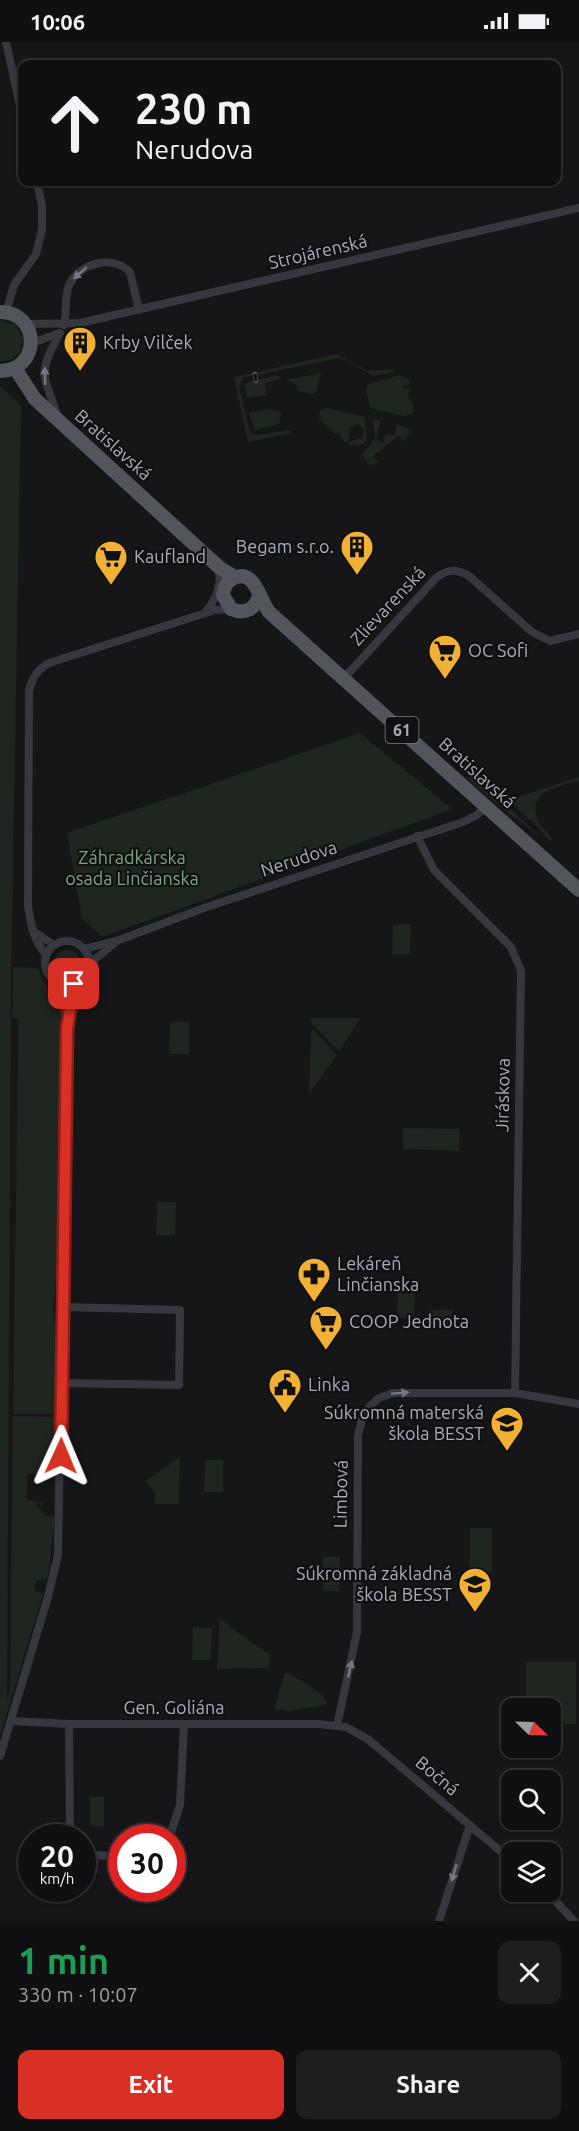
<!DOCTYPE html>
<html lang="en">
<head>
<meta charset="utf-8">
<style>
	:root { --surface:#101012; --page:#1e1e20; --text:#f1f3f6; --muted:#9c9d9f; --line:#303032; --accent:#d93025 }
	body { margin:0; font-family:Ubuntu,sans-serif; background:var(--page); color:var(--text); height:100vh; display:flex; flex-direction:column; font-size:22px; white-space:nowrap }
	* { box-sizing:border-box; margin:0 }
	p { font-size:20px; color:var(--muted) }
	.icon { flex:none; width:33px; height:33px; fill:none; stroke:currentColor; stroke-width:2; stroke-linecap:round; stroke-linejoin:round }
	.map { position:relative; height:1879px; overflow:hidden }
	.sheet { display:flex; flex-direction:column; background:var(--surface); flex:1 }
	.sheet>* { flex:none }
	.top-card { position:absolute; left:18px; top:18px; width:543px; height:126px; border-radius:12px; box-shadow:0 2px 4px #0004,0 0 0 2px var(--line); background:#101012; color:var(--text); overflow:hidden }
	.needle { width:39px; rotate:113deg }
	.tools { position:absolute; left:501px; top:1656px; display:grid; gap:12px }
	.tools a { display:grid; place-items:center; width:60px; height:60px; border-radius:12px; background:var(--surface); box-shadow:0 2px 4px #0004,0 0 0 2px var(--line); font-size:30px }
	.speed { position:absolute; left:18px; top:1782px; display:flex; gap:12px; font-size:30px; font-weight:700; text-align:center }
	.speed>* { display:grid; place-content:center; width:78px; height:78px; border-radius:50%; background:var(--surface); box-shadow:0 2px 4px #0004,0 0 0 2px var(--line); line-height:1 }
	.speed small { font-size:15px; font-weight:400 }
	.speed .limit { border:9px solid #d22; background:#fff; color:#111 }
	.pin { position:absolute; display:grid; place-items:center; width:51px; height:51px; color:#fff; margin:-26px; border-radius:12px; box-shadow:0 3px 9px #0006 }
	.me { position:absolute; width:66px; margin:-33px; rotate:1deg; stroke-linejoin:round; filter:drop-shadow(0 0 4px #0008) }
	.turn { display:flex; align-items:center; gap:21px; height:126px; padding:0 18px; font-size:27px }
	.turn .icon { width:78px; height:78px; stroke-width:2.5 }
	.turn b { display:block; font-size:42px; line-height:51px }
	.round { display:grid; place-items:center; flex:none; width:63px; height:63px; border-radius:12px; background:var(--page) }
	.overview { display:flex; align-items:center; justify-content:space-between; height:102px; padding:0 18px }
	h1 { font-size:36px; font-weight:700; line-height:45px; color:#1e9e55 }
	.primary-button { display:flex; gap:12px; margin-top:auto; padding:12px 18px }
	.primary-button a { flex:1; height:69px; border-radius:12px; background:var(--accent); color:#fff; font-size:24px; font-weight:700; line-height:69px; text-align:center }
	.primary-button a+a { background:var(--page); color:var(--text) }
	.status { display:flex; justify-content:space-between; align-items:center; height:42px; padding:0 30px; background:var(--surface); direction:ltr }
	.status svg { height:16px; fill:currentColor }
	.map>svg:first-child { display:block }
	.green { fill:#1e261f }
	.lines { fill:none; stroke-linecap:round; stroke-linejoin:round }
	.minor { stroke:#37383d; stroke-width:8 }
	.primary { stroke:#53555c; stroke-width:14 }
	.rail-casing { stroke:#4a4c52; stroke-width:5 }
	.rail { stroke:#111113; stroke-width:3; stroke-dasharray:9; stroke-linecap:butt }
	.oneway { fill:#757881 }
	.route-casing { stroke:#8d1f18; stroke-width:15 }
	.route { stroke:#d93025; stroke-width:10 }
	.labels { text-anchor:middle; stroke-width:4.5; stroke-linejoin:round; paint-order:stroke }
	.shield { fill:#111113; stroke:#7b7e86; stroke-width:1.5 }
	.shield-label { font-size:16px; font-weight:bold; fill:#a8adb8 }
	.street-label { font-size:18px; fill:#a8adb8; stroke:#111113 }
	.poi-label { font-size:18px; fill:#a8adb8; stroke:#111113; text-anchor:start }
	.park-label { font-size:18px; fill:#7fa381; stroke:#111113 }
</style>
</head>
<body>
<div class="status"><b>10:06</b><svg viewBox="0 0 49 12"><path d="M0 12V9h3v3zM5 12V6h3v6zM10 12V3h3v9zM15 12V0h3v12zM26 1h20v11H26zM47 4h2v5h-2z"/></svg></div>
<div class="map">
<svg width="579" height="1879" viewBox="0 0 579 1879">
	<rect width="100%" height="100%" fill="#161618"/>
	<path class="green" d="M0,279L15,282L23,296L20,311L11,318L0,319Z
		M337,312L368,329L393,327L394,330L372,334L346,318L338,316L243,336L239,344L250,391L256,393L289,388L292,391L248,400L234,335Z
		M321,331L316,350L311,352L299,349L296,343L287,338Z
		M277,333L282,336L265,342L267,354L247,356L245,341Z
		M400,333L409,337L410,342L403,344L404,347L411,346V349L408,350L410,359H413V372L404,374L370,366L366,348L368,342Z
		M0,344L21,363L11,945L7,1662L10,1645L13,1374L56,1375L55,1431H53V1421H42V1432H27V1458L42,1460V1466L38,1460L36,1462L46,1474L55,1475L48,1536L36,1539L34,1548L43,1552L0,1694Z
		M326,366L365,375L367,398L360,404L347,403L350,399L362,396L364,388L358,382L350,385L349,398L345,401L339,391H334L319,377L320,368Z
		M268,367L281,370L279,382L255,388L249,371Z
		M373,377L381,378L376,398L384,400L386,392L395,393L397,382L407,385L410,390L404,400L398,394L373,414L378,420L371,424L362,413L375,396Z
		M360,691L452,767L103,895L82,877L67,791Z
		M445,696L512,757L579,735V739C559,744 525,750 538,779C542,786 549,791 553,798L549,799L539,786L442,698Z
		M473,732L542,796L503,767L468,737Z
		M411,882L410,912H392L393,883Z
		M54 921a13 13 0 1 1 26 0a13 13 0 1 1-26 0Z
		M13,925L38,926L53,957H58L61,982L58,1216L53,1269L57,1302L56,1372H13L18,1005V977L12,976Z
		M311,976H360L339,1010L310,979Z
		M170,980H189V1012H169Z
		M313,988L337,1013L309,1052L311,989Z
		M403,1086L460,1087L459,1109L403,1107Z
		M157,1160H176L175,1193H156Z
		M398,1247H415L414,1276H397Z
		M428,1268H453V1284H428Z
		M180,1415L179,1462H155V1451L145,1439Z
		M205,1418H223V1450H204Z
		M470,1486H492V1531H470Z
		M323,1515H340L339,1549H323Z
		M220,1577L271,1614L269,1626L217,1627Z
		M193,1585L212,1586L211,1618H192Z
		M526,1620H576V1682H551L550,1666H526Z
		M287,1630L320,1651L328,1662L289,1669L274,1667L284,1633Z
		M90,1755H104V1784H90Z"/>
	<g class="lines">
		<path class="minor" d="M6,0L22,73
			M6,270L14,243L36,212L42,188V164L37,140
			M27,282L80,281L579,166
			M64,283C67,270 64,252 70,241C82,220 113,213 130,230L139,268
			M32,301L60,291
			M58,377C46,333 34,337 60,291
			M205,571C216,557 223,543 218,525
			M345,635L436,536C448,527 455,527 468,533L532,590L550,599L579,592
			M417,794L434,828L511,905L521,929L515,1351
			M33,889L54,903
			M45 921a22 22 0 1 1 44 0a22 22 0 1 1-44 0Z
			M84,907L119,898L204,866L463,780L477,773L486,763
			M46,913C33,897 31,883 28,864L29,648C33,635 37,628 49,621L215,568L231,567
			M89,922L116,900
			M58,942L66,979
			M62,1341L179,1343L180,1268L63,1265
			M11,1679L69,1682H318L346,1685L369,1698L512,1819
			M69,1682L70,1796
			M337,1684L357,1590L358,1393L363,1374L370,1364L379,1356L393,1351H515L579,1362
			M0,1714L48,1555L58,1513L67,986L74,942
			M169,1796L180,1763L184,1682
			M82,1813L122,1814
			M547,1850L574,1879
			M439,1879L470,1783"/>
		<path class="primary" d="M0,270C41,270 41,329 0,329
			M15,326L35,357L220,526L235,535
			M259,553C256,567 245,573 231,567L223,553C224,546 226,540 232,537C254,524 260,558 269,570L579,848"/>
		<g class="rail-casing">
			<path id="rail" d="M255,332L256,339"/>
		</g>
		<use href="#rail" class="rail"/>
	</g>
	<defs><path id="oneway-solid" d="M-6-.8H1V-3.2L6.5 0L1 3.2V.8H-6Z" transform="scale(1.5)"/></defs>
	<g class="oneway">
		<use href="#oneway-solid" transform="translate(80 231) rotate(139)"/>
		<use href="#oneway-solid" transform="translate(45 334) rotate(-91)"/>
		<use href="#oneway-solid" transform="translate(400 1351) rotate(-5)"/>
		<use href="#oneway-solid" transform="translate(350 1627) rotate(-77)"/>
		<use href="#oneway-solid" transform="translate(454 1831) rotate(107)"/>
	</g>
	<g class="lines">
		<g class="route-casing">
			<path id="route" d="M61,1414L67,986L74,942"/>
		</g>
		<use href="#route" class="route"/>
	</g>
	<defs>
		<g id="building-pin" transform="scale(1.725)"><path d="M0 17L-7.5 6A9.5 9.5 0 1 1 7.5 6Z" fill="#f2b134" stroke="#111113"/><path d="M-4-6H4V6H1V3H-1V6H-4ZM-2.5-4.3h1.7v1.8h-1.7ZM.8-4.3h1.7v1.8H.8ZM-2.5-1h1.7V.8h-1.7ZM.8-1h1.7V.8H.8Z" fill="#111"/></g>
		<g id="supermarket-pin" transform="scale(1.725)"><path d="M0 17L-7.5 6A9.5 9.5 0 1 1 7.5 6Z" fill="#f2b134" stroke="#111113"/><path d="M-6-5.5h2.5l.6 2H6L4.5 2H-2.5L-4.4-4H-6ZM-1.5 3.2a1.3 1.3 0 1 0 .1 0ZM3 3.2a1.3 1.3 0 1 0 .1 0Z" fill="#111"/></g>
		<g id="pharmacy-pin" transform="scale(1.725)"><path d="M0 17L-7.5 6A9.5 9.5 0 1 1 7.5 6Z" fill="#f2b134" stroke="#111113"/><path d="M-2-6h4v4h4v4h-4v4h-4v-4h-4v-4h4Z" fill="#111"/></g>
		<g id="civic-pin" transform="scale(1.725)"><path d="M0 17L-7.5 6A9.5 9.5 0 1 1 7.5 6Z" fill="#f2b134" stroke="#111113"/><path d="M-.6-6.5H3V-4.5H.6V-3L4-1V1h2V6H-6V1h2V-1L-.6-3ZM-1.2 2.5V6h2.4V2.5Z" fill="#111"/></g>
		<g id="school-pin" transform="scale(1.725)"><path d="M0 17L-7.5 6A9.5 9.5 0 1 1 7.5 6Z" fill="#f2b134" stroke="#111113"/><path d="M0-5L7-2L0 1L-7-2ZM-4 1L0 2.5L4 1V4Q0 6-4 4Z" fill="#111"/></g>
	</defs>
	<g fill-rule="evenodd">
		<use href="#building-pin" x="80" y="301"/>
		<use href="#building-pin" x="357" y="505"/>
		<use href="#supermarket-pin" x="111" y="515"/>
		<use href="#supermarket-pin" x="445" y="609"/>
		<use href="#pharmacy-pin" x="314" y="1232"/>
		<use href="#supermarket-pin" x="326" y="1280"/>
		<use href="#civic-pin" x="285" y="1343"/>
		<use href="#school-pin" x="507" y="1381"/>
		<use href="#school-pin" x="475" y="1542"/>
	</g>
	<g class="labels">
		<rect class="shield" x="385.5" y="675" width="33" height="26" rx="4.5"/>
		<g class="shield-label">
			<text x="402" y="694">61</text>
		</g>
		<g class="street-label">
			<text transform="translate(318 210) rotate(-13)" y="6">Strojárenská</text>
			<text transform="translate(113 403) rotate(42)" y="6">Bratislavská</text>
			<text transform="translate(388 564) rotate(-47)" y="6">Zlievarenská</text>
			<text transform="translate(477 731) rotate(42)" y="6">Bratislavská</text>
			<text transform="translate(299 817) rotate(-18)" y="6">Nerudova</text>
			<text transform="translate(503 1053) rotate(-89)" y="6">Jiráskova</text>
			<text transform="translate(341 1452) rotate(-89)" y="6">Limbová</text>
			<text x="174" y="1672">Gen. Goliána</text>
			<text transform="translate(437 1734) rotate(40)" y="6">Bočná</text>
		</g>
		<g class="poi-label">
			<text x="103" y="307">Krby Vilček</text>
			<text x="334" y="511" text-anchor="end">Begam s.r.o.</text>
			<text x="134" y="521">Kaufland</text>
			<text x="468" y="615">OC Sofi</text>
			<text x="337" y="1228">Lekáreň<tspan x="337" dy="21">Linčianska</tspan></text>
			<text x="349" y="1286">COOP Jednota</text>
			<text x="308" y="1349">Linka</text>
			<text x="484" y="1377" text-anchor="end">Súkromná materská<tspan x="484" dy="21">škola BESST</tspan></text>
			<text x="452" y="1538" text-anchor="end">Súkromná základná<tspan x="452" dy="21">škola BESST</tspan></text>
		</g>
		<g class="park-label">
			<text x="132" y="822">Záhradkárska<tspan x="132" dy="21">osada Linčianska</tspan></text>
		</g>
	</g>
</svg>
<div class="tools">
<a><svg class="needle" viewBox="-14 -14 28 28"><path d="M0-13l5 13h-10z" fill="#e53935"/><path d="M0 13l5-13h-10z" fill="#9c9d9f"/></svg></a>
<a><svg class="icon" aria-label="search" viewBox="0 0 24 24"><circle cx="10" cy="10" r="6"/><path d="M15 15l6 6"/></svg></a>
<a><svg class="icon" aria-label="layers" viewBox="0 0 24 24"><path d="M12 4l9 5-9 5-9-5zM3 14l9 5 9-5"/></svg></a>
</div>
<div class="speed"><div>20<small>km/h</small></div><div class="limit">30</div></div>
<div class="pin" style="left:74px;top:942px;background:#d93025"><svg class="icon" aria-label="arrive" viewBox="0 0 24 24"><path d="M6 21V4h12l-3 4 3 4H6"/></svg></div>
<svg class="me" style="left:61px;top:1414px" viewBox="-20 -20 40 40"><path d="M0-17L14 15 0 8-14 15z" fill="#d93025" stroke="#fff" stroke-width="4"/></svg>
<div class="top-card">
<div class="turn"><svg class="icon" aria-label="ahead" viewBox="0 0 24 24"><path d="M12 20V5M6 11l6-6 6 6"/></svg><div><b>230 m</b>Nerudova</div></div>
</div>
</div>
<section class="sheet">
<div class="overview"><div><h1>1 min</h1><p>330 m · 10:07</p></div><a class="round"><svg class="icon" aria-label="close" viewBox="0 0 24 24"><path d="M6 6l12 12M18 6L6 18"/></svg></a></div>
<div class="primary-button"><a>Exit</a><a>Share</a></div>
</section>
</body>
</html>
